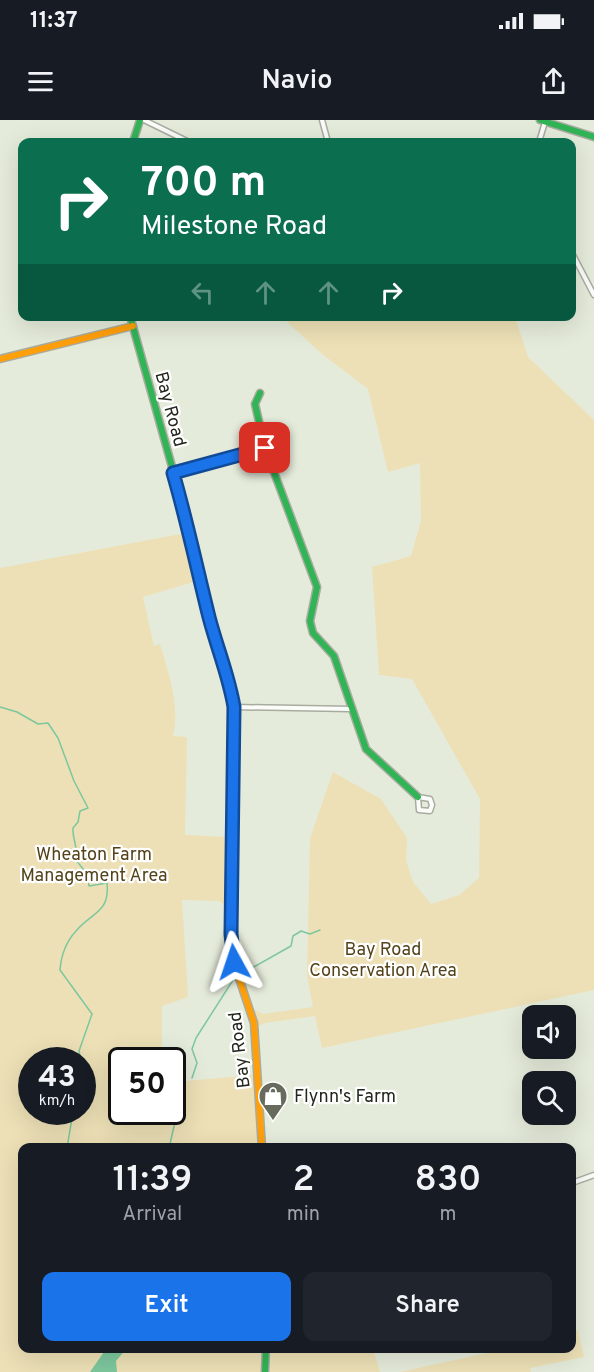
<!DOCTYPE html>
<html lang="en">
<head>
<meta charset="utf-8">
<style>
	:root { --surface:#171b24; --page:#20242c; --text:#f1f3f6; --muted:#9ea1a6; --accent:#1a73e8 }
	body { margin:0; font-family:Overpass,sans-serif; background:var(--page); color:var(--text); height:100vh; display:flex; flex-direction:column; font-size:22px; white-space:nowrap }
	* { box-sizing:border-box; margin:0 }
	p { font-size:20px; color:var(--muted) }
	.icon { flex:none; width:33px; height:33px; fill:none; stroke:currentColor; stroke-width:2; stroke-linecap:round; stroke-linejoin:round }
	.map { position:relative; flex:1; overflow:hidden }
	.drawer { position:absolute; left:18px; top:1023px; width:558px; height:210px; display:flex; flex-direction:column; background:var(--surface); border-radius:12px; box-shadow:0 6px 24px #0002 }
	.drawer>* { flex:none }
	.banner { position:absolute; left:18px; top:18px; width:558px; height:183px; border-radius:12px; box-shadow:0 6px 24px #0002; background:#0b6e4f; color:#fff; overflow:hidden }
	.controls { position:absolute; left:522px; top:885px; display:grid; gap:12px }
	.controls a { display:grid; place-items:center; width:54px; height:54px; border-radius:12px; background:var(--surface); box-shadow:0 6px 24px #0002; font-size:30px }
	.speed { position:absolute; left:18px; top:927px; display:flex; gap:12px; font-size:30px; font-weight:700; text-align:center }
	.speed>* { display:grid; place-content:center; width:78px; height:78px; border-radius:50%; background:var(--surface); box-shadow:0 6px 24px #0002; line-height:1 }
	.speed small { font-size:15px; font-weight:400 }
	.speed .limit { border:3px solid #111; border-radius:9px; background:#fff; color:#111 }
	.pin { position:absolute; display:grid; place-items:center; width:51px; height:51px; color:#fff; margin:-26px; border-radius:12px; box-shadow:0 3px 9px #0006 }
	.me { position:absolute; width:66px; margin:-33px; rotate:355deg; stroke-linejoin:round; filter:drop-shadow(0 0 4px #0008) }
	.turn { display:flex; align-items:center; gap:21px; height:126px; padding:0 24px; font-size:27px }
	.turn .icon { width:78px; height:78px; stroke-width:2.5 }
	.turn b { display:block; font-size:42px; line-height:51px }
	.lanes { display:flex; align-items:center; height:57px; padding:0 24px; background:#0003; justify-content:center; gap:30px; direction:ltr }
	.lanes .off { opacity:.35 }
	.eta { display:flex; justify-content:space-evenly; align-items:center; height:102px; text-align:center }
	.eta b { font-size:36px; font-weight:600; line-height:42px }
	.primary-button { display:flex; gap:12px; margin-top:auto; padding:12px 24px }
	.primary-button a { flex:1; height:69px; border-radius:12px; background:var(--accent); color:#fff; font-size:24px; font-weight:600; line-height:69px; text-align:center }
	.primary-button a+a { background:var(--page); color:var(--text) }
	.status { display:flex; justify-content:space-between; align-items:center; height:42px; padding:0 30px; background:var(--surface); direction:ltr }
	.status svg { height:16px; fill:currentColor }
	header { display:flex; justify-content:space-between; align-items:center; height:78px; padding:0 24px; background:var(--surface); font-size:27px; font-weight:600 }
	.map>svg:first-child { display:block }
	.green { fill:#ede0b6; fill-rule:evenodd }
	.water { fill:#7dc79d }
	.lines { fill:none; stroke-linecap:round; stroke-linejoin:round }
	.stream { stroke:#7dc79d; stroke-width:1.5 }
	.street-casing { stroke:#a8aca0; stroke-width:7 }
	.fast-casing { stroke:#a8aca0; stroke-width:9 }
	.slow-casing { stroke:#a8aca0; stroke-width:9 }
	.street { stroke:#fbfcf9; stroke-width:4 }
	.fast { stroke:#30b455; stroke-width:6 }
	.slow { stroke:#ff9f0a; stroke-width:6 }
	.route-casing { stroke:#114b97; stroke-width:15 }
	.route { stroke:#1a73e8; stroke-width:10 }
	.labels { text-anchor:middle; stroke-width:4.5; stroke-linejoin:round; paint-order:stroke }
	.street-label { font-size:18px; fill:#23261c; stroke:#fff }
	.park-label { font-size:18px; fill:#54431a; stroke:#fff }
	.poi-label { font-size:18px; fill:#23261c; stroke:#fff; text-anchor:start }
</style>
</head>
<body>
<div class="status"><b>11:37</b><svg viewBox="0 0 49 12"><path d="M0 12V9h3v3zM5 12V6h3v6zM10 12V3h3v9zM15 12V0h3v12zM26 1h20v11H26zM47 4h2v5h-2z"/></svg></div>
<header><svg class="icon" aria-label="menu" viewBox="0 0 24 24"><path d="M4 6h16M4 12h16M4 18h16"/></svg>Navio<svg class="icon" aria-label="share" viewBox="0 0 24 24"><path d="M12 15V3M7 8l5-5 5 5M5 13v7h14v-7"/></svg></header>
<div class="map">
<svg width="594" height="1252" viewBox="0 0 594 1252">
	<rect width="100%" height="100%" fill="#e5ebda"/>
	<path class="green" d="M282,197H515L528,237L594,300V870L322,928L315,896L265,903L259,906L255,890L263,894L313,887L307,856L310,718L333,652L381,679L407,718L406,740L413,762L431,784L459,775L479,758L480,679L412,559L379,555L372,447L411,436L421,401L420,343L388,352L368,269L322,234Z
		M186,413L197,461L143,477L154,526L160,524C169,555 180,584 173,616L187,617L185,715L228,717L227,787L219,781L182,780L188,877L162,886V940H122V992H172L173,962L254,955L258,1027L22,1028V1228L262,1229L261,1252H0V448ZM32,940H82V992H32Z
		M578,1210L584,1237L530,1248L531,1252H400L505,1229L572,1228V1212Z
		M271,1229H373L380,1252H270Z"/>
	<path class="water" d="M106,1229H126L116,1241L117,1252H90Z"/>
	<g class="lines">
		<path class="stream" d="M0,587L17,592L38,604L48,603L58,618L74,661L88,688L80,691L78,702L73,708C72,720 79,728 76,740L87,754L89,766L107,763C110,793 92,792 76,811C66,822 61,836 60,850L92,894L79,931L81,940
			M243,853L291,826L293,816L301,811L310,814L320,810
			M192,958L197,943L192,929L196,918L233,860
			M172,972L183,964
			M67,1028L73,992
			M169,1028L178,989L172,972"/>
		<g class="street-casing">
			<path id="street" d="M144,0L189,22
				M322,0L328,22
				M539,22L545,2
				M572,133L594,175
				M174,353L265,328
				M234,587L351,589
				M418,677L430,679L432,685L430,691L419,690Z
				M572,1063L594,1055"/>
		</g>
		<g class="fast-casing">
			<path id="fast" d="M540,0L594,17
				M133,22L140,0
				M130,196L191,415L210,500L227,553L235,605L234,709
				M260,273L255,284L265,328L317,467L310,501L313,513L334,536L366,629L418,677
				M265,1252L266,1228"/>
		</g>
		<g class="slow-casing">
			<path id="slow" d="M0,239L133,206
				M234,709L232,826L235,846L254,903L262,1028"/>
		</g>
		<use href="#street" class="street"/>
		<use href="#fast" class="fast"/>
		<use href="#slow" class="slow"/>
	</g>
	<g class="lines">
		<g class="route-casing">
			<path id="route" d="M234,842L231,814L234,587C229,556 217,528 209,497C197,449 187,401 173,353L265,328"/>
		</g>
		<use href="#route" class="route"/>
	</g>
	<defs>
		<g id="shop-pin" transform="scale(1.5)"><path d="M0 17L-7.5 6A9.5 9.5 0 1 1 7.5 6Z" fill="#676b5e" stroke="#fff"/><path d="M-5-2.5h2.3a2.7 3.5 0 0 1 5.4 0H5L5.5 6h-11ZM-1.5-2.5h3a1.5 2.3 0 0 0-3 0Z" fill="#fff"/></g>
	</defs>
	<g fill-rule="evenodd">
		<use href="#shop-pin" x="273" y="976"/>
	</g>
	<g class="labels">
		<g class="street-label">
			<text transform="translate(171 289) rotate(75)" y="6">Bay Road</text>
			<text transform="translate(239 930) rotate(-97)" y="6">Bay Road</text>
		</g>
		<g class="park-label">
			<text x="94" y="740">Wheaton Farm<tspan x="94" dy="21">Management Area</tspan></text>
			<text x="383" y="835">Bay Road<tspan x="383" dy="21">Conservation Area</tspan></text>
		</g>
		<g class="poi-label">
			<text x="294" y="982">Flynn's Farm</text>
		</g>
	</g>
</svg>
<div class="controls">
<a><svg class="icon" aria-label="sound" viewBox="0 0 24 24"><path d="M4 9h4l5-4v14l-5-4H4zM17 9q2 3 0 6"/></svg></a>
<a><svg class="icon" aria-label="search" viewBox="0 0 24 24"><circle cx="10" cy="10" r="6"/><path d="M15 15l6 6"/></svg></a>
</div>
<div class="speed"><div>43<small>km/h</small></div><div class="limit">50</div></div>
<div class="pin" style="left:265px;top:328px;background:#d93025"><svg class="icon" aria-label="arrive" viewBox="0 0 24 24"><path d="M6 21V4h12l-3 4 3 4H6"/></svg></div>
<svg class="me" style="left:234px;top:842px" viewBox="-20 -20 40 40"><path d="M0-17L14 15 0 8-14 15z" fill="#1a73e8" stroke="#fff" stroke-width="4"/></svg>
<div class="banner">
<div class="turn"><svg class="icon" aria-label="right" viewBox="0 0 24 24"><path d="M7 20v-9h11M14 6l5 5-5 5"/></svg><div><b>700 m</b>Milestone Road</div></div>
<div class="lanes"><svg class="icon off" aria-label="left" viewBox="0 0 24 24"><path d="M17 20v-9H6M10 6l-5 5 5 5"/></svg><svg class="icon off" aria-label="ahead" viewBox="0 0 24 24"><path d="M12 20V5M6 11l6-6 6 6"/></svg><svg class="icon off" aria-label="ahead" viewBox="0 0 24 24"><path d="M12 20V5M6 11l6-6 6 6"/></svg><svg class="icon" aria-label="right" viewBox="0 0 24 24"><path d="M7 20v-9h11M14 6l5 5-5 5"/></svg></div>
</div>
<section class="drawer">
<div class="eta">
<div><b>11:39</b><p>Arrival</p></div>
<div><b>2</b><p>min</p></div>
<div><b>830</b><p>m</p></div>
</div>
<div class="primary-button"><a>Exit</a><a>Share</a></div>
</section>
</div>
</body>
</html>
